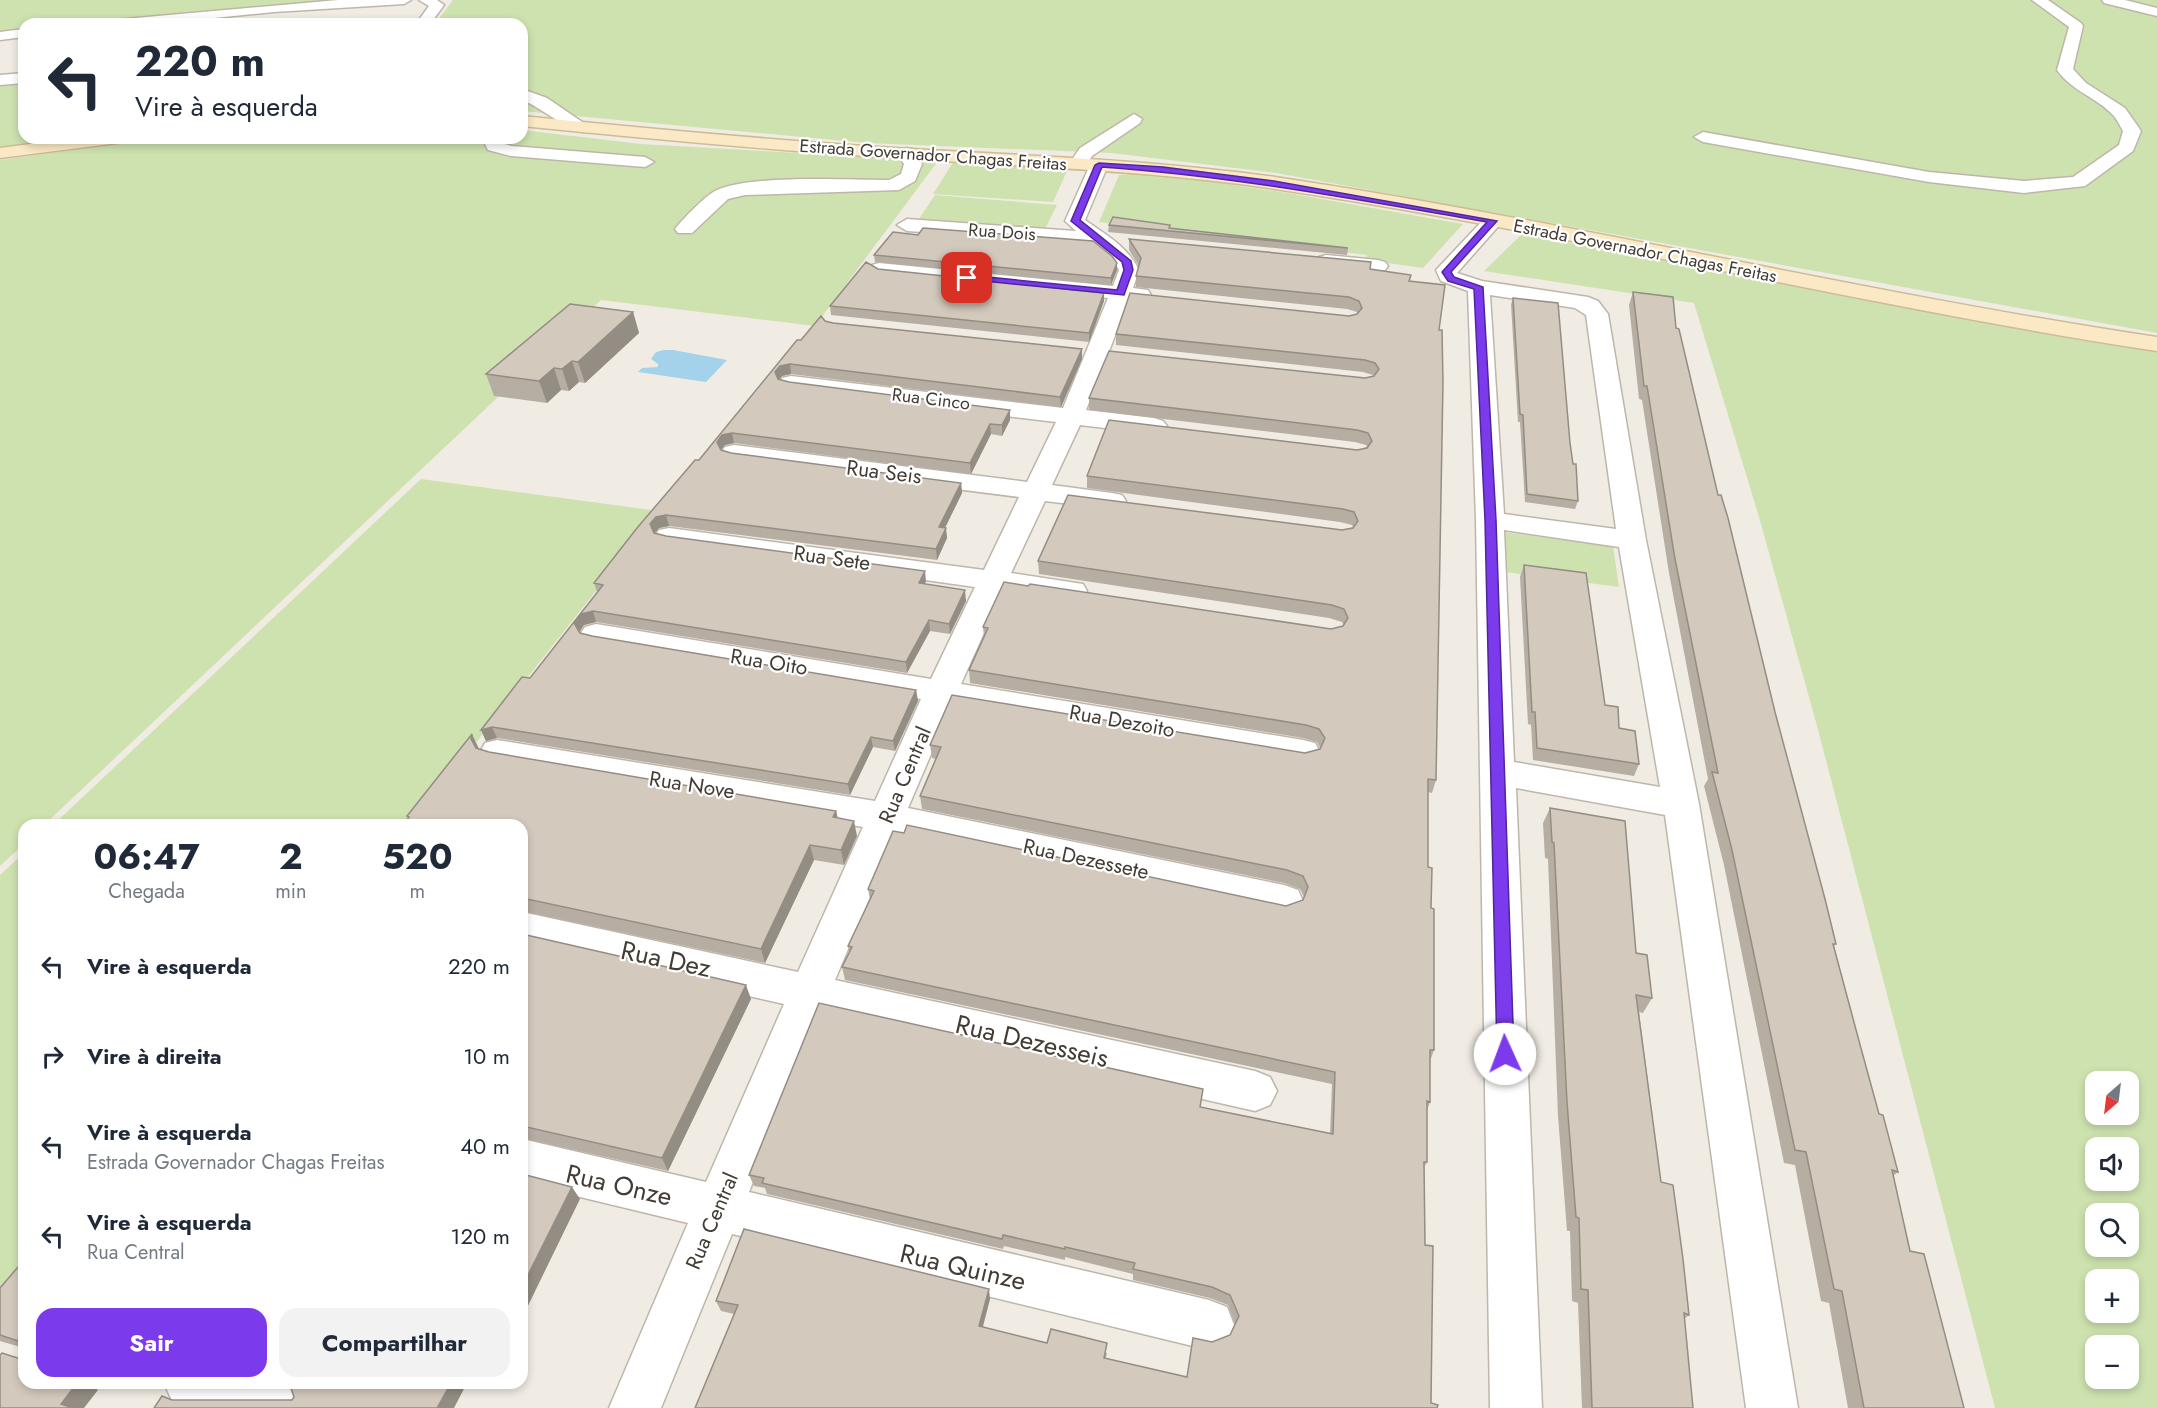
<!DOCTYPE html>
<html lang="pt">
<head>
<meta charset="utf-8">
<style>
	:root { --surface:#fff; --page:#f2f2f3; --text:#1f2937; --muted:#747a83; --accent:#7c3aed }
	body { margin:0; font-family:Jost,sans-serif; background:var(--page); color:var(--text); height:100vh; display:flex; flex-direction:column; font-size:22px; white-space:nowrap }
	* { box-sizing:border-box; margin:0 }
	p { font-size:20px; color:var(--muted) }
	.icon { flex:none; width:33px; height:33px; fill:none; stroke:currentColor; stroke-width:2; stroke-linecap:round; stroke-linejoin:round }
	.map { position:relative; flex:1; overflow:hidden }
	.panel { position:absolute; left:18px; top:819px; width:510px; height:570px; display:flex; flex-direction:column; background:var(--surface); border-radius:18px; box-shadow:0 3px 9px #0003 }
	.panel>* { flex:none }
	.top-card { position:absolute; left:18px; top:18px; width:510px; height:126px; border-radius:18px; box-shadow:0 3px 9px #0003; background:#fff; color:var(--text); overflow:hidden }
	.needle { width:39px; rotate:208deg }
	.buttons { position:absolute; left:2085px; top:1071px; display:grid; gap:12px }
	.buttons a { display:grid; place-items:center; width:54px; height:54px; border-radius:12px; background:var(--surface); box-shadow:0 3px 9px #0003; font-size:30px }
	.pin { position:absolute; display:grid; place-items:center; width:51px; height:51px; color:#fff; margin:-26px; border-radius:12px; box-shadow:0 3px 9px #0006 }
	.me { position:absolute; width:66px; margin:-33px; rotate:358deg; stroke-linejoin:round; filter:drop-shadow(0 0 4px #0008) }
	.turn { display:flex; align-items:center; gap:21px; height:126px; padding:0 18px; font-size:27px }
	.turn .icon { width:78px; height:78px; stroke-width:2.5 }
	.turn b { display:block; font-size:42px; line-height:51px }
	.eta { display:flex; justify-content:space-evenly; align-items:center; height:102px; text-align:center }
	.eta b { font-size:36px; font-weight:700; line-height:42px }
	.action { display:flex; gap:12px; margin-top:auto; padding:12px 18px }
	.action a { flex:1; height:69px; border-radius:18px; background:var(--accent); color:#fff; font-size:24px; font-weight:700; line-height:69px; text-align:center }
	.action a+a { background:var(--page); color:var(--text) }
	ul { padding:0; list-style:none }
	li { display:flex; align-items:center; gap:18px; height:90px; padding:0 18px }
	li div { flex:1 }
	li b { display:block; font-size:22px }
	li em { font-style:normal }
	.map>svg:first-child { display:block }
	.green { fill:#cee2af; fill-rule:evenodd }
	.water { fill:#a3d2ea }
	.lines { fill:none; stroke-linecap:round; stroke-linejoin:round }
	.street-casing { stroke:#beb6aa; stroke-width:3 }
	.secondary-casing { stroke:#cdbb96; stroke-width:3 }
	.street { fill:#fff; fill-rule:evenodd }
	.secondary { fill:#fae9c4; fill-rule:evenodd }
	.wall { fill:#b6ada3 }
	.shaded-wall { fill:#948d84 }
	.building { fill:#d4c9bd; stroke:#948d84; stroke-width:1.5 }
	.route { fill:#7c3aed; stroke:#51269a; stroke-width:1.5 }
	.labels { text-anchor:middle; stroke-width:4.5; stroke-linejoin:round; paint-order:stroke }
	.far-street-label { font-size:18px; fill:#423c34; stroke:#fff }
	.street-label { font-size:21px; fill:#423c34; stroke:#fff }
	.near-street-label { font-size:26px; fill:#423c34; stroke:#fff }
</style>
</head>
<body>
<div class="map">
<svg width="2157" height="1408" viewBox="0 0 2157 1408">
	<rect width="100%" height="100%" fill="#f0ece4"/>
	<path class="green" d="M0,0H361L78,24H24V30L0,32Z
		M453,0H2157V333L1276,173L1112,153L867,143L522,111V24H435Z
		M24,81V138H69L0,147V84Z
		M522,130L641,144L938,161L815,326L601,300L44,825H24V844L0,866V160L163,138H522Z
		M954,161L1068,169L1053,202L933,194Z
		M1146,172L1288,193L1463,224L1423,268L1366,260L1367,255L1099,222L1119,175Z
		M935,195L1057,205L1045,229L919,219Z
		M1522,234L2004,324L2157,348V1408H1995L1817,726L1759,517L1694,303L1484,271ZM2096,1082H2128V1114H2096ZM2096,1148H2128V1180H2096ZM2096,1214H2128V1246H2096ZM2096,1280H2128V1312H2096ZM2096,1346H2128V1378H2096Z
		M421,479L659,511L411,825H53Z
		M1503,532L1613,546L1619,587L1505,572Z
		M24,853V1315L0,1335V875Z"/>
	<path class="water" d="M664,350H673L727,360L706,382L638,372L642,368L658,367V364L651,359L656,352Z"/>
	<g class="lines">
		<g class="street-casing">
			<path id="street" d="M338,0H411L404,4L274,12L155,24H106L113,20Z
				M419,0H437L444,5L430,24H416L429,6Z
				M2032,0H2048L2081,23L2083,26L2073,69L2086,83L2125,108L2141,131L2133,151L2085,186L2024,193L1929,182L1703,142L1694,137L1703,132L1929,172L2024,181L2073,177L2119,145L2123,131C2120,126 2117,119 2113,115C2096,97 2073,92 2057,70L2069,27Z
				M2102,0H2125L2157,8V16L2104,3Z
				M24,29V37L0,40V32Z
				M24,73V83L0,85V75Z
				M522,89L547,98L591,128L589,132C573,136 540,106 522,100Z
				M1134,114L1142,119L1140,123L1092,156L1084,168H1072L1069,164L1080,148Z
				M482,138H500L501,143L512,146L645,157L654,162L645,167L511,156L488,150Z
				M906,148L912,149L922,164L915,181L899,190L745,195L728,199L692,233H678L675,229C682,220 705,196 715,191C748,174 848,180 889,180L901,174L904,164L897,153Z
				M1099,160L1108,165L1085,220C1106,235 1127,246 1139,270L1133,288L1148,290L1151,295L1148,300H1129L1086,410L1154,418L1163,421L1167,426L1163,431L1154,434L1080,425L1052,485L1112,493L1122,495L1126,501L1122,507L1112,509L1045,501L1011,573L1083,584L1087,591L1083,598L1072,600L1003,591L961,684L1303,740L1315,743L1320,752L1315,761L1303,764L952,705L908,808L1284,885L1298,890L1303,901L1298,912L1284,917L897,833L835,980L1255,1071L1270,1077L1277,1091L1270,1105L1255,1111L821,1012L749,1192L1209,1300L1227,1307L1234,1325L1227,1343L1209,1350L732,1234L661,1408H609L688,1223L522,1183V1139L706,1182L784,1004L522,944V912L798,972L863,827L497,764L485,761L480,752L485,743L497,740L875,801L921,699L596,644L585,641L580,634L585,627L596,624L931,679L975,587L669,544L659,542L655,536L659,530L669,528L984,570L1019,497L734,461L725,459L721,453L725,447L734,445L1027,482L1056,422L791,390L782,388L779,383L782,378L791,376L1063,408L1108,298L879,275L872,273L869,269L872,265L879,263L1113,286L1119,270L1114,261L1093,244L907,231L897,225L907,219L1076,231L1065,221L1090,165Z
				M1493,215L1503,221L1457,273L1482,281L1588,297L1598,301L1608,314L1646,540L1699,804L1798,1408H1746L1665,815L1516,788L1542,1408H1490L1476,520L1468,291L1441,281L1436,270L1486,217ZM1490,295L1575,308L1586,315L1616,529L1504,514ZM1504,530L1619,547L1660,787L1514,762Z
				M1326,255L1378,260L1385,262L1388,266L1385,270L1378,272L1319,265L1316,261L1319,257Z
				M164,1383H283L299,1389L306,1408H188L172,1401Z"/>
		</g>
		<g class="secondary-casing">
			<path id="secondary" d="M522,116C651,129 781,141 911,149C1032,156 1154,160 1275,177C1571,221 1861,293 2157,337V351C1861,306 1571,233 1275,189C1154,171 1032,167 911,159C781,151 651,139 522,126Z
				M77,138H127L118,143L0,158V148Z"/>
		</g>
		<use href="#street" class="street"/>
		<use href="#secondary" class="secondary"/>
	</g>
	<path class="wall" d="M1109,225H1170V228L1348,248L1347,255L1108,232Z
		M1129,239L1370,269L1410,281L1439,330L1436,780L1432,793L1428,792V867L1431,908L1434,1050L1430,1061V1102L1427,1110V1162L1424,1167L1425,1245L1431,1403L695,1408L734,1314L721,1311L716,1301L990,1299L983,1327L1047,1343L1107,1353L1106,1358L1187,1377L1212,1342L1230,1335L1235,1324L1228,1305L1210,1298L1133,1280V1274L1065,1257V1260L1004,1246L1003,1249L767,1194L765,1188L754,1186L749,1175L1200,1107L1330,1134L1332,1084L845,980L842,967L849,953L848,946L870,900L868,889L1286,906L1303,900L1304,897L1300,889L1284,883L922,809L920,796L936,759L932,758L930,745L1305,753L1320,749V748L1317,742L1303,738L970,683L969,670L984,638L983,627L1028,586L1331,629L1344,626L1342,622L1329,618L1039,574L1038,561L1342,530L1353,527L1352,525L1340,522L1087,488V476L1357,450L1367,447L1366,445L1355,442L1089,410V398L1365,378L1374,376L1373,375L1363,372L1116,345V334L1349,316L1358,314L1357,312L1347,309L1136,287V276L1139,266L1129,250Z
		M874,255L1117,270L1111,285L875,262Z
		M878,269L1104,293V301L1089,342L831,315L830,306Z
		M1633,292L1676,328L1718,495L1836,944L1834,946L1862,1052L1879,1114L1898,1172L1893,1176L1910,1251L1964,1408H1848L1829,1303L1821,1301L1795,1165L1784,1163L1724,865L1704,786L1708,779L1669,573L1642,400L1639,399L1629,305Z
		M1513,298L1570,443L1578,501L1575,509L1525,502L1520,422H1518L1511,305Z
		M633,312L639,333L585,383L579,382L569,391L561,390L547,403L494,396L486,374Z
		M825,321L833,323L1082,359L1061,407L791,374L782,376L779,380L789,382L1010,410V420L1002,436L991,434L971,474L734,443L725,445L721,450L731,453L961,483L962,493L945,528L947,538L937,560L669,526L659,528L655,533L666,536L926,581L925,584L966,601L950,634L930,631L907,673L596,622L584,625L580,631V633L592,636L916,690L918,701L895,751L873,747L850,795L497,738L486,741L481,730L530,678L597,592L594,583L801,340Z
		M1524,565L1639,764L1634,776L1533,760L1531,725L1528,724L1520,577Z
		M479,749L489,752L836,811L838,818L857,836L844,865L814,860L765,963L522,911V825L408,818L407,816Z
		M1550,808L1636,953L1652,998L1643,1013L1639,1012L1661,1182L1689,1315L1684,1319L1693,1408H1582L1578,1303L1572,1301L1570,1231H1567L1558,1116L1548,859L1545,858L1543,823Z
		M522,934L751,999L668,1171L522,1138Z
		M24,1260V1348L0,1341V1288Z"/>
	<path class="shaded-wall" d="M1117,263V270L1111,285V278Z
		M1104,293V301L1089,342V333Z
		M633,312L639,333L585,383L578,362Z
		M1082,349V359L1061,407L1060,397Z
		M572,361L579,382L569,391L562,369Z
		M790,364L791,374L782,376L777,382L775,372L780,366Z
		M554,368L561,390L547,403L539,381Z
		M1010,410V420L1002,436V425Z
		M990,424L991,434L971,474L970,463Z
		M732,433L734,443L725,445L719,452L717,442L722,435Z
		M961,483L962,493L940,538L939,527Z
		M666,515L669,526L659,528L653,535L650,524L656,517Z
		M946,528L947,538L937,560L936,549Z
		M925,571L926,581L920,594L919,583Z
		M965,590L966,601L950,634L949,624Z
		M593,611L596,622L584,625L578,634L574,623L581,614Z
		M929,620L930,631L907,673L906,662Z
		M916,690L918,701L895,751L893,741Z
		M492,727L497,738L486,741L481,730Z
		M472,734L479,749L478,753L471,739Z
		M871,737L873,747L850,795L848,784Z
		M836,811L839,825L833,817Z
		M854,821L857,836L844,865L841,850Z
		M810,845L814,860L765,963L761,949Z
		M746,985L751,999L668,1171L662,1158Z
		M572,1187L580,1199L522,1318V1287Z
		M989,1289L990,1299L980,1336L979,1326Z
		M77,1383H87L98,1390L84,1408H67L61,1404Z
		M451,1383H467L454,1408H437Z"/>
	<path class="building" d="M1113,217L1170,225L1169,228L1348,248L1109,225Z
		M923,228L1093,241L1112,256L1117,263L1111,278L874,255L893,232L918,235Z
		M1129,239L1371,262L1370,269L1411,275L1409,281L1445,285L1439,330H1442L1443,382L1436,780L1428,779V867L1432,868L1431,908L1434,909V1050H1430V1102L1427,1101V1162H1424L1425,1245L1433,1246L1431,1403L1438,1405L1437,1408H695L738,1305L716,1301L744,1229L989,1289L979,1326L1047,1343L1051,1329L1107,1343L1104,1358L1187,1377L1193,1338L1212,1342L1230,1335L1239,1316L1230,1295L1212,1287L1133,1269L1135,1263L1065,1247V1249L1003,1235L1002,1239L762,1183L764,1178L749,1175L819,1003L1203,1089L1200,1107L1333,1134L1335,1072L842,967L852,947L848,946L874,891L868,889L893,831L904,833L907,825L1286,906L1303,900L1308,887L1303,876L1287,870L920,796L941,747L930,745L952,695L1305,753L1320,749L1325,738L1319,729L1306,725L969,670L988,628L983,627L1004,582L1028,586L1030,584L1331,629L1343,626L1348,618L1344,609L1332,605L1038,561L1068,495L1342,530L1353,528L1358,521L1354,512L1343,509L1087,476L1109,420L1357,450L1367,448L1372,441L1368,433L1357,430L1089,398L1109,351L1365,378L1374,376L1379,369L1375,363L1365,360L1116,334L1130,293L1349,316L1357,314L1362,308L1359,301L1349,297L1136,276L1141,258Z
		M866,262L878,269L1104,293L1089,333L830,306Z
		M1633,292L1673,297L1676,328L1679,329L1718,495H1721L1728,518L1775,712L1825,899L1836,944H1833L1862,1052L1879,1114L1883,1115L1898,1172L1892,1170L1910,1251L1924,1254L1964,1408H1864L1842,1291L1834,1289L1806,1152L1795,1150L1732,850L1712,772L1718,773L1675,559L1647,386H1644Z
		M1513,298L1558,303L1570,443L1573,464H1576L1578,501L1527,494L1523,415L1520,414Z
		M570,304L633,312L578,362L572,361L562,369L554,368L539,381L486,374Z
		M821,316L825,321L833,323L1082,349L1060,397L790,364L780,366L775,372L778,379L789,382L1010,410L1002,425L990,424L970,463L732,433L722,435L717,442L721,450L731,453L961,483L939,527L946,528L936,549L666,515L656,517L650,524L654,533L666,536L925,571L919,583L965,590L949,624L929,620L906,662L593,611L581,614L574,623L580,633L592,636L916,690L893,741L871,737L848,784L492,727L481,730L522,677L530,678L603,585L594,583L637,528L695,460H699L797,340H801Z
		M1524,565L1586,573L1605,705L1618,707L1619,728L1635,731L1639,764L1537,748L1535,712H1532Z
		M472,734L471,739L476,748L489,752L836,811L833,817L854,821L841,850L810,845L761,949L522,898V825H403L409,817L407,816Z
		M1550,808L1625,821L1636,953L1647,955L1652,998L1636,995L1661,1182L1673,1185L1683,1259L1689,1315L1684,1313L1693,1408H1592L1588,1290L1581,1289L1579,1218L1576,1217L1567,1102L1554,843L1552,842Z
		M522,934L746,985L662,1158L522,1126Z
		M522,1174L572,1187L522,1287Z
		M24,1260V1343L0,1335V1288Z
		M2,1353L24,1360V1383H77L61,1404L73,1408H0V1355Z
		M289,1383H451L437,1408H154L162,1396L172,1400H292L294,1397Z"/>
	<path class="route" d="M1099,163L1163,167L1274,181L1497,221L1451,272L1454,277L1483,287L1496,520L1514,1054L1512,1060L1505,1062L1499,1060L1497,1054L1485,520L1474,289L1448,281L1442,272L1487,222C1359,200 1232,176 1102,167L1080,220L1131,261L1133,270L1124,295L964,279L962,278L967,275L1117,290L1124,270L1122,262L1071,221L1095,165Z"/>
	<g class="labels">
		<g class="far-street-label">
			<text transform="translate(933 155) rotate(4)" y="6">Estrada Governador Chagas Freitas</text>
			<text transform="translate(1002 232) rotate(4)" y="6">Rua Dois</text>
			<text transform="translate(1645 251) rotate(11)" y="6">Estrada Governador Chagas Freitas</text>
			<text transform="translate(931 399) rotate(7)" y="6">Rua Cinco</text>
		</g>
		<g class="street-label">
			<text transform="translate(884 472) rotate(7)" y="7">Rua Seis</text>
			<text transform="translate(832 558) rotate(8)" y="7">Rua Sete</text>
			<text transform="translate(769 662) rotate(9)" y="7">Rua Oito</text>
			<text transform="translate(1122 721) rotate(10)" y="7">Rua Dezoito</text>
			<text transform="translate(905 775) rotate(-67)" y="7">Rua Central</text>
			<text transform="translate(692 785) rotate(9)" y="7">Rua Nove</text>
			<text transform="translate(1086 859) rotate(12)" y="7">Rua Dezessete</text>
			<text transform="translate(712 1221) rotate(-67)" y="7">Rua Central</text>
		</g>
		<g class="near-street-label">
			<text transform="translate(666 959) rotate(12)" y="9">Rua Dez</text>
			<text transform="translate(1032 1041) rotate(13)" y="9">Rua Dezesseis</text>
			<text transform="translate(619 1185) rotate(13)" y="9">Rua Onze</text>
			<text transform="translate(963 1267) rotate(13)" y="9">Rua Quinze</text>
		</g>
	</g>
</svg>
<div class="buttons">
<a><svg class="needle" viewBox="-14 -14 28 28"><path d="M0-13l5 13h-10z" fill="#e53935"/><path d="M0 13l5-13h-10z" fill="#747a83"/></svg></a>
<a><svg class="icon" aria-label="sound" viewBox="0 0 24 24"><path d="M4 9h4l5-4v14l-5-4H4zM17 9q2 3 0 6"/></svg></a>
<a><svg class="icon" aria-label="search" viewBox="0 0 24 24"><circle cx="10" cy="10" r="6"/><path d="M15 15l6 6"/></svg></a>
<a>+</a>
<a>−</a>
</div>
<div class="pin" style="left:967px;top:278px;background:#d93025"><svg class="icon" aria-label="arrive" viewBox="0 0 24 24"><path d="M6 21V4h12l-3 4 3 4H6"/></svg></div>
<svg class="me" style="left:1505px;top:1054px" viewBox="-20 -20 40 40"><circle r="19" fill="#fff"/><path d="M0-13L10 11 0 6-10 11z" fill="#7c3aed"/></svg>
<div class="top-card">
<div class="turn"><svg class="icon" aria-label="left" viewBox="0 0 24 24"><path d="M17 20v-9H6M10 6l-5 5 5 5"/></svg><div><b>220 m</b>Vire à esquerda</div></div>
</div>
<section class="panel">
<div class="eta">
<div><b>06:47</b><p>Chegada</p></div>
<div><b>2</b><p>min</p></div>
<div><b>520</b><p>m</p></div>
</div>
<ul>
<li><svg class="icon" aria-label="left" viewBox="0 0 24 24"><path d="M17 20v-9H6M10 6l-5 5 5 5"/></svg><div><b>Vire à esquerda</b></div><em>220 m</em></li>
<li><svg class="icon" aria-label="right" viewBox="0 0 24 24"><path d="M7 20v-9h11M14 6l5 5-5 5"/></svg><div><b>Vire à direita</b></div><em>10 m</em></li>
<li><svg class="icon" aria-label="left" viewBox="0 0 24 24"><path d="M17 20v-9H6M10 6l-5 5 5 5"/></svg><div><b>Vire à esquerda</b><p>Estrada Governador Chagas Freitas</p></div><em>40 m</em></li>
<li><svg class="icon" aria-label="left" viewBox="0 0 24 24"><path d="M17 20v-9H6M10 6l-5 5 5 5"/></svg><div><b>Vire à esquerda</b><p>Rua Central</p></div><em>120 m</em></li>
</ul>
<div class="action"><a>Sair</a><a>Compartilhar</a></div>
</section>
</div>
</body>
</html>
